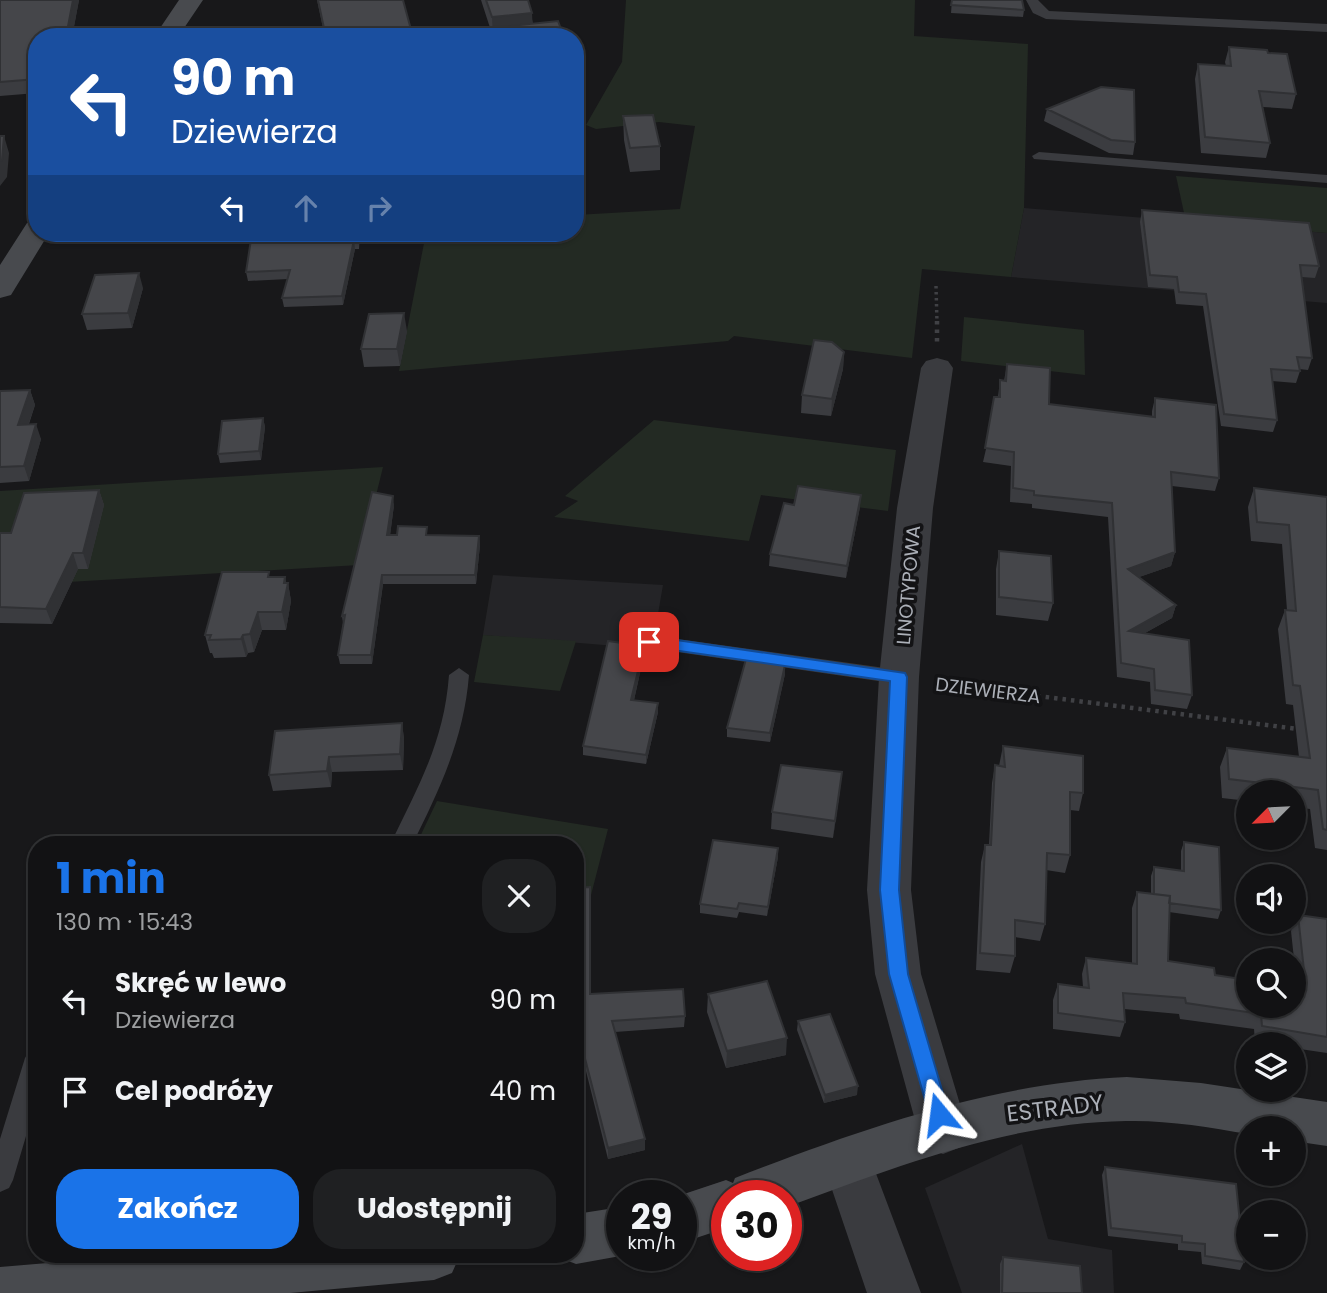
<!DOCTYPE html>
<html lang="pl">
<head>
<meta charset="utf-8">
<style>
	:root { --surface:#121214; --page:#1f2022; --text:#f1f3f6; --muted:#9c9ea0; --line:#313234; --accent:#1a73e8 }
	body { margin:0; font-family:Poppins,sans-serif; background:var(--page); color:var(--text); height:100vh; display:flex; flex-direction:column; font-size:26px; white-space:nowrap }
	* { box-sizing:border-box; margin:0 }
	p { font-size:23px; color:var(--muted) }
	.icon { flex:none; width:38px; height:38px; fill:none; stroke:currentColor; stroke-width:2; stroke-linecap:round; stroke-linejoin:round }
	.map { position:relative; flex:1; overflow:hidden }
	.sheet { position:absolute; left:28px; top:836px; width:556px; height:427px; display:flex; flex-direction:column; background:var(--surface); border-radius:28px; box-shadow:0 2px 5px #0004,0 0 0 2px var(--line) }
	.sheet>* { flex:none }
	.hud { position:absolute; left:28px; top:28px; width:556px; height:214px; border-radius:28px; box-shadow:0 2px 5px #0004,0 0 0 2px var(--line); background:#1a4fa0; color:#fff; overflow:hidden }
	.needle { width:46px; rotate:246deg }
	.controls { position:absolute; left:1236px; top:780px; display:grid; gap:14px }
	.controls a { display:grid; place-items:center; width:70px; height:70px; border-radius:50%; background:var(--surface); box-shadow:0 2px 5px #0004,0 0 0 2px var(--line); font-size:35px }
	.speed { position:absolute; left:606px; top:1180px; display:flex; gap:14px; font-size:35px; font-weight:700; text-align:center }
	.speed>* { display:grid; place-content:center; width:91px; height:91px; border-radius:50%; background:var(--surface); box-shadow:0 2px 5px #0004,0 0 0 2px var(--line); line-height:1 }
	.speed small { font-size:18px; font-weight:400 }
	.speed .limit { border:10px solid #d22; background:#fff; color:#111 }
	.pin { position:absolute; display:grid; place-items:center; width:60px; height:60px; color:#fff; margin:-30px; border-radius:14px; box-shadow:0 4px 10px #0006 }
	.me { position:absolute; width:77px; margin:-38px; rotate:344deg; stroke-linejoin:round; filter:drop-shadow(0 0 5px #0008) }
	.turn { display:flex; align-items:center; gap:24px; height:147px; padding:0 28px; font-size:32px }
	.turn .icon { width:91px; height:91px; stroke-width:2.5 }
	.turn b { display:block; font-size:49px; line-height:60px }
	.lanes { display:flex; align-items:center; height:66px; padding:0 28px; background:#0003; justify-content:center; gap:35px; direction:ltr }
	.lanes .off { opacity:.35 }
	.round { display:grid; place-items:center; flex:none; width:74px; height:74px; border-radius:28px; background:var(--page) }
	.head { display:flex; align-items:center; justify-content:space-between; height:119px; padding:0 28px }
	h1 { font-size:42px; font-weight:700; line-height:52px; color:var(--accent) }
	.action { display:flex; gap:14px; margin-top:auto; padding:14px 28px }
	.action a { flex:1; height:80px; border-radius:28px; background:var(--accent); color:#fff; font-size:28px; font-weight:700; line-height:80px; text-align:center }
	.action a+a { background:var(--page); color:var(--text) }
	ul { padding:0; list-style:none }
	li { display:flex; align-items:center; gap:21px; height:91px; padding:0 28px }
	li div { flex:1 }
	li b { display:block; font-size:26px }
	li em { font-style:normal }
	.map>svg:first-child { display:block }
	.built { fill:#242427 }
	.green { fill:#232a23 }
	.lines { fill:none; stroke-linecap:round; stroke-linejoin:round }
	.path-far1 { stroke:#404145; stroke-width:3.5; stroke-dasharray:2.5 3.5; stroke-linecap:butt }
	.path { stroke:#404145; stroke-width:4.5; stroke-dasharray:3.5 5; stroke-linecap:butt }
	.lane { fill:#3a3b3f; fill-rule:evenodd }
	.street { fill:#3a3b3f; fill-rule:evenodd }
	.secondary { fill:#484a4e; fill-rule:evenodd }
	.wall { fill:#3b3c40 }
	.shaded-wall { fill:#303134 }
	.building { fill:#45464a; stroke:#303134; stroke-width:2 }
	.route { fill:#1a73e8; stroke:#114b97; stroke-width:2 }
	.labels { text-anchor:middle; stroke-width:7; stroke-linejoin:round; paint-order:stroke }
	.street-label { font-size:19px; fill:#acb0b8; stroke:#131315 }
	.near-street-label { font-size:23px; fill:#acb0b8; stroke:#131315 }
</style>
</head>
<body>
<div class="map">
<svg width="1327" height="1293" viewBox="0 0 1327 1293">
	<rect width="100%" height="100%" fill="#18181a"/>
	<path class="built" d="M1024,208L1327,233V303L1011,277Z
		M493,575L663,585L654,637L643,636L640,648L483,635Z
		M1022,1144L1048,1239L1112,1250L1114,1293H962L925,1188Z"/>
	<path class="green" d="M626,0H915L914,36L1028,44L1024,208L1011,277L922,269L912,358L734,336L728,341L399,371L426,233H576V215L680,209L695,126L659,122L596,129L586,125L622,62Z
		M1176,176L1327,188V233L1186,222Z
		M964,317L1084,330L1085,375L961,361Z
		M654,420L896,450L888,511L761,495L749,541L554,517L578,501L565,496Z
		M383,467L359,565L0,586V491Z
		M483,635L576,641L560,691L474,682Z
		M437,801L608,829L590,899L576,900V845H416Z"/>
	<g class="lines">
		<path class="path-far1" d="M936,286L937,323"/>
		<path class="path" d="M937,321V342
			M936,683L1298,729"/>
		<path class="lane" d="M1026,0H1038L1049,11L1327,24V32L1046,19L1033,13Z
			M1039,152L1327,175V183L1034,159L1032,156Z
			M649,635L899,670L909,677L899,684L642,647L639,642L642,637Z
			M459,668L469,675C464,738 440,789 412,845H390C418,786 444,743 449,675Z
			M37,1048V1099L13,1180L9,1188L0,1192V1139L25,1058L29,1051Z"/>
		<path class="street" d="M937,358L948,361L953,368L933,508L919,677L911,890L921,974L968,1131L961,1147L943,1154L925,1147L918,1131L875,974L867,890L879,677L897,508L921,368L926,361Z
			M848,1140L866,1147L921,1293H867L823,1163L830,1147Z"/>
		<path class="secondary" d="M179,0H203L178,37H154Z
			M37,220V233H49L11,295L0,298V265L27,223Z
			M1127,1077L1201,1083L1327,1102V1146L1293,1141V1129H1248V1134C1208,1127 1167,1120 1126,1121C1006,1123 896,1167 786,1207V1195H726V1228L681,1243V1195L726,1180L733,1183L735,1178C861,1129 991,1083 1127,1077Z
			M621,1207V1255H626L576,1264L558,1257L576,1255V1214Z
			M143,1255H460L452,1273L434,1280L290,1293H0V1267Z"/>
	</g>
	<path class="wall" d="M0,0H79L72,37H37V93L0,96Z
		M317,0H403L413,37H325Z
		M481,0H528L533,24L564,37H493Z
		M952,0L1024,10L1023,17L951,13Z
		M1229,47L1268,53L1296,94L1292,109L1263,107L1270,143L1266,158L1201,153L1195,79L1198,64L1226,66L1225,62Z
		M1047,109L1135,142L1133,155L1109,153L1044,121Z
		M623,116L660,146V170L630,172L624,140Z
		M1142,210L1319,266L1315,278L1302,277L1312,358L1308,370L1299,369L1300,371L1296,383L1272,381L1277,420L1273,432L1221,426L1203,306L1176,304L1174,289L1148,287L1140,222Z
		M360,233L359,249H355L343,305L284,307L282,298L288,279L248,281L246,272Z
		M143,288L132,328L87,330L82,314Z
		M407,331L400,366L364,367L361,349Z
		M844,352L843,369L831,416L801,413L802,395Z
		M1007,364L1049,404L1152,417V411L1155,398L1219,478L1215,491L1172,486L1175,552L1171,566L1139,577L1176,605L1172,618L1145,633L1192,695L1187,709L1151,704L1150,682L1117,677L1108,517L1032,508V504L1010,502L1011,466L983,462L998,397L1000,380L1004,381Z
		M30,390L35,405L29,424L41,439L29,481L0,483V391Z
		M263,418L265,427L261,460L220,463L218,454Z
		M1254,488L1327,497V850L1315,848L1310,809L1293,807V793H1248V801L1222,798L1220,767L1227,748L1299,757L1293,705L1286,704L1278,629L1285,610H1287L1282,544L1251,541L1248,507Z
		M99,490L104,505L88,569H78L52,624L0,623V533H11Z
		M394,505L390,535L479,536L480,545L476,584H383L372,664H340L338,655L343,623L342,616Z
		M794,505L860,507L846,578L769,566L770,554Z
		M999,551L1053,603L1048,621L996,615V569Z
		M270,577H285L286,583H288L291,601L286,630H262L254,652L248,653L246,657L214,658L212,653H210L205,635Z
		M644,646V655L634,700L658,703V712L646,764L583,755V746Z
		M785,665V674L770,742L727,737V728Z
		M402,723L404,739L403,770L332,772L331,787L273,791L269,775Z
		M1003,746L1083,793L1079,811L1070,810V855L1065,873L1046,870L1045,924L1040,941L1015,937V956L1010,973L976,970L981,862L985,845H989L992,783L995,765L999,766Z
		M840,790L833,838L771,829L772,812Z
		M1184,842L1221,910L1218,919L1169,912L1168,961L1215,975L1297,987L1291,931L1298,915L1327,919V1053L1293,1048V1045H1275L1255,1042L1254,1029L1180,1019L1179,1014L1124,1009L1125,1022L1120,1037L1053,1029V1000L1058,984L1083,987L1082,974L1086,958L1132,964V908L1137,892L1151,893V876L1154,867L1181,871V851Z
		M778,857L767,916L739,912L737,918L700,913V904Z
		M576,888L590,899L591,994L685,1016L684,1027L615,1032L645,1150L608,1159L582,1055H576Z
		M708,994L786,1055L726,1068L707,1012Z
		M798,1021L857,1095L824,1103L797,1030Z
		M1105,1167L1244,1262L1240,1270L1202,1264L1201,1252L1178,1250V1244L1108,1236L1102,1175Z
		M1003,1257L1082,1293H1000V1264Z"/>
	<path class="shaded-wall" d="M73,0H79L72,37H66Z
		M532,13L533,34L510,26L511,36L493,37L492,17Z
		M354,30L355,37H326L325,33Z
		M4,136L9,153L7,177L0,186V161Z
		M354,240L355,249L343,305L342,296Z
		M139,273L143,288L132,328L128,313Z
		M404,313L407,331L400,366L397,349Z
		M844,352L843,369L831,416L832,399Z
		M30,390L35,405L23,440L18,425Z
		M263,418L265,427L261,460L259,451Z
		M36,424L41,439L29,481L24,466Z
		M99,490L104,505L88,569L83,553Z
		M861,495L860,507L846,578L847,566Z
		M393,496L394,505L389,544L387,535Z
		M479,536L480,545L476,584L475,575Z
		M1175,552L1171,566L1125,582L1128,569Z
		M73,553L78,569L52,624L46,609Z
		M382,575L383,584L372,664L371,655Z
		M285,577L287,586L288,583L291,601L286,630L282,612Z
		M1176,605L1172,618L1125,644L1129,631Z
		M258,612L262,630L254,652L250,634Z
		M243,635L248,653L246,657L241,639Z
		M644,646V655L632,709L631,700Z
		M785,665V674L770,742V733Z
		M658,703V712L646,764V755Z
		M402,723L404,739L403,770L400,754Z
		M329,757L332,772L331,787L327,771Z
		M842,772L840,790L833,838L835,821Z
		M778,848V857L767,916L768,907Z
		M787,1038L786,1055L726,1068L727,1051Z
		M858,1086L857,1095L824,1103L825,1095Z
		M645,1139V1150L608,1159V1148Z"/>
	<path class="building" d="M0,0H73L66,37H37V79L0,82Z
		M318,0H403L413,37H355L354,30L325,33Z
		M486,0H528L532,13L492,17Z
		M952,0H1022L1024,10L951,5Z
		M558,21L564,37H514L510,26Z
		M449,33L450,37H415Z
		M1229,47L1267,50L1268,53L1287,54L1296,94L1259,91L1270,143L1205,137L1198,64L1231,66Z
		M1101,87L1134,90L1135,142L1111,140L1047,109Z
		M653,115L660,146L630,148L623,116Z
		M0,136H4L2,160L0,161Z
		M1142,210L1309,223L1319,266L1300,265L1312,358L1297,357L1300,371L1271,369L1277,420L1224,414L1206,294L1179,292L1177,277L1150,275Z
		M252,233H358V240H354L342,296L282,298L290,270L246,272Z
		M139,273L128,313L82,314L95,275Z
		M404,313L397,349H361L369,314Z
		M814,340L832,342L844,352L832,399L802,395Z
		M1007,364L1050,368L1049,404L1155,417V398L1216,405L1219,478L1171,472L1175,552L1128,569L1176,605L1129,631L1189,640L1192,695L1155,690L1154,669L1121,663L1112,503L1034,495V491L1013,488L1014,452L985,448L994,397H1000V380L1006,381Z
		M30,390L18,425L36,424L24,466L0,467V391Z
		M263,418L259,451L218,454L222,421Z
		M798,486L861,495L847,566L770,554L784,503L794,505Z
		M1254,488L1327,497V830L1323,829L1318,790L1229,779L1227,748L1310,758L1300,686L1293,685L1289,648L1285,610L1296,611L1289,525L1257,522Z
		M99,490L83,553H73L46,609L0,607V533H11L24,493Z
		M372,492L393,496L387,535H397L398,526L427,527L426,535L479,536L475,575H382L371,655H338L345,615L342,616Z
		M999,551L1051,556L1053,603L999,597Z
		M222,572H269L268,577H285L284,583H288L282,612H258L250,634L243,635L241,639L209,640L211,635H205Z
		M608,641L644,646L631,700L658,703L646,755L583,746Z
		M746,659L785,665L770,733L727,728Z
		M402,723L400,754L329,757L327,771L269,775L275,731Z
		M1003,746L1083,756V793L1070,792V855L1047,853L1045,924L1015,920V956L980,953L985,845H991L995,765L1005,767Z
		M781,765L842,772L835,821L772,812Z
		M713,840L778,848L768,907L739,903L737,909L700,904Z
		M1184,842L1219,847L1221,910L1169,903L1170,896L1154,894V867L1184,871Z
		M590,887V994L683,989L685,1016L612,1021L645,1139L608,1148L581,1043L576,1044V888Z
		M1137,892L1170,896L1168,961L1214,968L1215,975L1248,980V1006H1293V987L1306,989L1298,915L1327,919V1037L1262,1026L1261,1014L1186,1003L1185,998L1123,993L1125,1022L1058,1013V984L1089,988L1086,958L1137,964Z
		M767,981L787,1038L727,1051L708,994Z
		M830,1014L858,1086L825,1095L798,1021Z
		M1105,1167L1236,1184L1244,1262L1205,1256V1244L1182,1242V1236L1111,1228Z
		M1003,1257L1080,1266L1082,1293H1002Z"/>
	<path class="route" d="M649,636L905,673L907,677L899,890L908,974L949,1114L946,1121L939,1124L932,1121L929,1114L889,974L880,890L890,681L644,646V638Z"/>
	<g class="labels">
		<g class="street-label">
			<text transform="translate(908 585) rotate(-85)" y="7">LINOTYPOWA</text>
			<text transform="translate(988 690) rotate(7)" y="7">DZIEWIERZA</text>
		</g>
		<g class="near-street-label">
			<text transform="translate(1055 1108) rotate(-7)" y="8">ESTRADY</text>
		</g>
	</g>
</svg>
<div class="controls">
<a><svg class="needle" viewBox="-14 -14 28 28"><path d="M0-13l5 13h-10z" fill="#e53935"/><path d="M0 13l5-13h-10z" fill="#9c9ea0"/></svg></a>
<a><svg class="icon" aria-label="sound" viewBox="0 0 24 24"><path d="M4 9h4l5-4v14l-5-4H4zM17 9q2 3 0 6"/></svg></a>
<a><svg class="icon" aria-label="search" viewBox="0 0 24 24"><circle cx="10" cy="10" r="6"/><path d="M15 15l6 6"/></svg></a>
<a><svg class="icon" aria-label="layers" viewBox="0 0 24 24"><path d="M12 4l9 5-9 5-9-5zM3 14l9 5 9-5"/></svg></a>
<a>+</a>
<a>−</a>
</div>
<div class="speed"><div>29<small>km/h</small></div><div class="limit">30</div></div>
<div class="pin" style="left:649px;top:642px;background:#d93025"><svg class="icon" aria-label="arrive" viewBox="0 0 24 24"><path d="M6 21V4h12l-3 4 3 4H6"/></svg></div>
<svg class="me" style="left:939px;top:1114px" viewBox="-20 -20 40 40"><path d="M0-17L14 15 0 8-14 15z" fill="#1a73e8" stroke="#fff" stroke-width="4"/></svg>
<div class="hud">
<div class="turn"><svg class="icon" aria-label="left" viewBox="0 0 24 24"><path d="M17 20v-9H6M10 6l-5 5 5 5"/></svg><div><b>90 m</b>Dziewierza</div></div>
<div class="lanes"><svg class="icon" aria-label="left" viewBox="0 0 24 24"><path d="M17 20v-9H6M10 6l-5 5 5 5"/></svg><svg class="icon off" aria-label="ahead" viewBox="0 0 24 24"><path d="M12 20V5M6 11l6-6 6 6"/></svg><svg class="icon off" aria-label="right" viewBox="0 0 24 24"><path d="M7 20v-9h11M14 6l5 5-5 5"/></svg></div>
</div>
<section class="sheet">
<div class="head"><div><h1>1 min</h1><p>130 m · 15:43</p></div><a class="round"><svg class="icon" aria-label="close" viewBox="0 0 24 24"><path d="M6 6l12 12M18 6L6 18"/></svg></a></div>
<ul>
<li><svg class="icon" aria-label="left" viewBox="0 0 24 24"><path d="M17 20v-9H6M10 6l-5 5 5 5"/></svg><div><b>Skręć w lewo</b><p>Dziewierza</p></div><em>90 m</em></li>
<li><svg class="icon" aria-label="arrive" viewBox="0 0 24 24"><path d="M6 21V4h12l-3 4 3 4H6"/></svg><div><b>Cel podróży</b></div><em>40 m</em></li>
</ul>
<div class="action"><a>Zakończ</a><a>Udostępnij</a></div>
</section>
</div>
</body>
</html>
